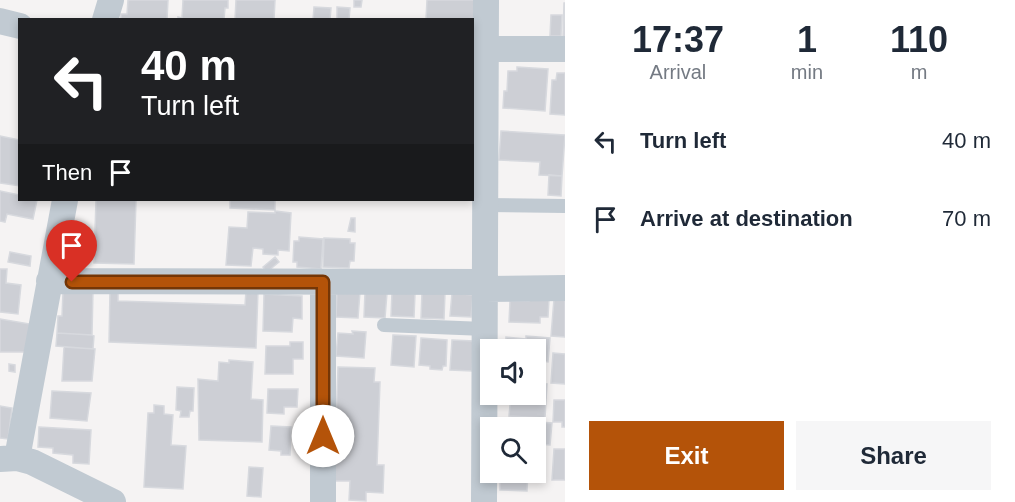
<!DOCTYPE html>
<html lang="en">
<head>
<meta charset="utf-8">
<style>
	:root { --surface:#fff; --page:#f6f6f7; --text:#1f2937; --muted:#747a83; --accent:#b45309 }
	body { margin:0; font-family:Arial,sans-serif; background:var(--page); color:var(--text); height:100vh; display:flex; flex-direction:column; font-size:22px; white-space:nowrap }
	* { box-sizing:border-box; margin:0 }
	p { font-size:20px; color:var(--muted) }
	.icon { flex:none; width:33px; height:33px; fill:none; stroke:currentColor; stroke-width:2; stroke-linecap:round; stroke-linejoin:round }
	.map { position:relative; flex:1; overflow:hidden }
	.details { display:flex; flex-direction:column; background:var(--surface); width:450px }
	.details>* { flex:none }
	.hud { position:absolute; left:18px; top:18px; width:456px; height:183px; border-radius:0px; box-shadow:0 3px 9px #0003; background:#202124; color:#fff; overflow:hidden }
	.fabs { position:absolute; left:480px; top:339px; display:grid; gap:12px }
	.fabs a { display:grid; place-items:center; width:66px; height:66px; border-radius:0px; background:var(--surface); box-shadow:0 3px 9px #0003; font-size:30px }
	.pin { position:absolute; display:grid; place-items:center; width:51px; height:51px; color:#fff; margin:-62px -26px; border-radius:50% 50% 50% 0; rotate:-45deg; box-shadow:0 0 6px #0007 }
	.pin .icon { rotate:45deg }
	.me { position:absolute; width:66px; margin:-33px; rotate:0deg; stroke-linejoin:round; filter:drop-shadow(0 0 4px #0008) }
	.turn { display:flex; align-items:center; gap:21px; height:126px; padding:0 24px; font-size:27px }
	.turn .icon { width:78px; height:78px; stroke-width:2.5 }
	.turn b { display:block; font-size:42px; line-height:51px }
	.then { display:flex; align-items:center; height:57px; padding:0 24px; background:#0003; gap:12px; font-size:22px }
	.eta { display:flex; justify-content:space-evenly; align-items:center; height:102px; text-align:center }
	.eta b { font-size:36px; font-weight:700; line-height:42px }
	.primary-button { display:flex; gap:12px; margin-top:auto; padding:12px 24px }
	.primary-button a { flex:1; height:69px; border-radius:0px; background:var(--accent); color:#fff; font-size:24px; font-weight:700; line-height:69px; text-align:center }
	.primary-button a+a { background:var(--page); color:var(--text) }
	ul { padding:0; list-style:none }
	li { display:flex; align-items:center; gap:18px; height:78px; padding:0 24px }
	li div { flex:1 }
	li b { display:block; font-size:22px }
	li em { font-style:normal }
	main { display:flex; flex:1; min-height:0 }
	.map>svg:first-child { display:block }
	.building { fill:#cdcfd5; stroke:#d7d9de; stroke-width:1.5 }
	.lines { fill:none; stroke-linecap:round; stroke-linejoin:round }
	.service { stroke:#c1cad2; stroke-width:14 }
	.minor { stroke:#c1cad2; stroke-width:26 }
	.route-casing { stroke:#753606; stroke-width:15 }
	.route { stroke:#b45309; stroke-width:10 }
</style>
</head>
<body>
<main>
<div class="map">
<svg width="565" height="502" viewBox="0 0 565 502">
	<rect width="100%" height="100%" fill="#f5f3f3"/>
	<path class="building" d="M128,0H168L167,20H121V14H127Z
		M183,0H228V8H225L224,19L229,20H178V17L182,18Z
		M236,0H275L274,20H235Z
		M354,0H362L361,7H354Z
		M427,0H476L474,28H472V20H426Z
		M564,3H565V37H563Z
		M314,7L331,8L330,20H313Z
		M337,7L350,8L349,20H337Z
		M551,15H562L561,36H550Z
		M517,67L548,69L545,111L503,108L504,91H507L508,71H517Z
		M557,73H565V115L550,114L552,80H556Z
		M501,131L565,135L562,176L539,175L540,162L499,160Z
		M0,136L20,140V186L0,183Z
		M549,175L562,176L561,196L548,195Z
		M0,191L20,195V200H37L33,219L7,214L5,222L0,221Z
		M96,200H136L134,264L94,263Z
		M230,200H275V210L230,208Z
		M275,211L291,213L289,251L278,250V255L263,254V249L253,248L251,266L226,265L229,227L247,228L248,212L275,213Z
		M351,218H355V232L348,231Z
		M299,237L323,239L321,269L297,267V262H293L294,241H299Z
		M324,238L350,239V243H355L354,261H350L349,268L323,267Z
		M10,252L31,256L30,266L8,262Z
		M275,257L279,262L267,272L263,267Z
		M0,269H7L6,283L21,285L18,314L0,312Z
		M93,290L92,335L57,333L58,316H62L63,292Z
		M110,291H118V301L245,305L246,291H258L256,348L109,342Z
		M337,291L360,292L358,318L336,317Z
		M365,292L387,293L385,318L364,317Z
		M392,292L415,294L414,317L391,316Z
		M422,292L445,293L444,319L421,318Z
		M452,293L473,295L471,317L450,316Z
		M264,294L302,296V319L293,318L292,332L263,331Z
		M529,298L549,299L548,317H540V323L509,322L510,301H529Z
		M554,299L565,300V337L551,336Z
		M0,319L30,324L25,352H0Z
		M352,331L366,332L364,358L336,356L338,333L353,334Z
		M57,333L92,335L94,336L93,349L56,346Z
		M393,335L416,336L414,367L391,365Z
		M526,336L550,338L548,362L536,360V350H505L506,337L526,339Z
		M421,338L447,340L446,366H443L442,370L430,369V366L419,365Z
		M452,340L474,341L472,371L450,370Z
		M290,342H303V359H293V374H265L266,346H290Z
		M64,347L95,349L92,381H62Z
		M553,353L565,354V384L551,383Z
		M229,360L253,362L251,399L263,400L262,442L199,440L198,379L218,381L219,362L229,363Z
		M9,364L15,365V372L9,371Z
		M338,367L375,368L374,382H380L377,465H384L383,493L366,492V501L349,500L350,481H334Z
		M536,383L547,384L545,418L509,416L511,394H536Z
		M177,387L194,388L193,411H190L189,417H180L181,411L176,410Z
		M268,389H298L297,407H284V414L267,413Z
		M52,391L91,393L87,421L50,418Z
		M554,400H565V427H562V422H553Z
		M154,405L164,406V414L173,415L171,445L186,446L183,489L144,487L148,413H154Z
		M0,406L12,408L8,439L0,438Z
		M509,420L552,423L550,445L536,444V428H508Z
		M271,426L291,427L290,455H281V451L269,450Z
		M39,427L91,430L89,464L73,463V455L53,453V448L38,447Z
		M554,449H565V480H552Z
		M249,467L263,468L261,497L247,496Z
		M498,472H528L527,491L500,490V482H497Z"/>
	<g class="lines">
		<path class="service" d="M485,205L565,206
			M384,325L485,329"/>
		<path class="minor" d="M105,20L111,0
			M0,21L20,26
			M472,49H565
			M49,281L485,282
			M485,289L565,288
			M17,458L65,200
			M0,459L17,458L32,462L113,502
			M323,502V282
			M484,502L486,0"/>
	</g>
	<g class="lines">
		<g class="route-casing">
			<path id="route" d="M72,282H323V436"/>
		</g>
		<use href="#route" class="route"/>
	</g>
</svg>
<div class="fabs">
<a><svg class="icon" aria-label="sound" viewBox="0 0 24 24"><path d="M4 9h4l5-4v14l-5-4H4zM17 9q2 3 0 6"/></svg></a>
<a><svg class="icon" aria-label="search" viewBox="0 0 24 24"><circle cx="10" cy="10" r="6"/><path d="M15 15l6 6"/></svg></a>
</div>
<div class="pin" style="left:72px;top:282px;background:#d93025"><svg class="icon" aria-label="arrive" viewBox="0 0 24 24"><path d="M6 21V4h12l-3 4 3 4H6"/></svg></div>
<svg class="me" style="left:323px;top:436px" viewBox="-20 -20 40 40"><circle r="19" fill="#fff"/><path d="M0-13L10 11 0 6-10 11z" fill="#b45309"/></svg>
<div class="hud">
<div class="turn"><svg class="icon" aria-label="left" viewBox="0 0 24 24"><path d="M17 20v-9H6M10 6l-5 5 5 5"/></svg><div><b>40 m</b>Turn left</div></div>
<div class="then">Then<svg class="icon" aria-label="arrive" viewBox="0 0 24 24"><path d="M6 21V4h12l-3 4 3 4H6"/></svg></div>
</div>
</div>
<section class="details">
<div class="eta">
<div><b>17:37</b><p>Arrival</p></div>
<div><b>1</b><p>min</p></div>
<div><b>110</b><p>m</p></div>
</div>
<ul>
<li><svg class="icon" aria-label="left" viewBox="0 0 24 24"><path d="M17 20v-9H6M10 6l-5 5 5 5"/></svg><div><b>Turn left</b></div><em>40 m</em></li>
<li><svg class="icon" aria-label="arrive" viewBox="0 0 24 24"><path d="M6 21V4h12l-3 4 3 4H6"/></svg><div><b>Arrive at destination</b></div><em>70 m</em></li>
</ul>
<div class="primary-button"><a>Exit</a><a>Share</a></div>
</section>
</main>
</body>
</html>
